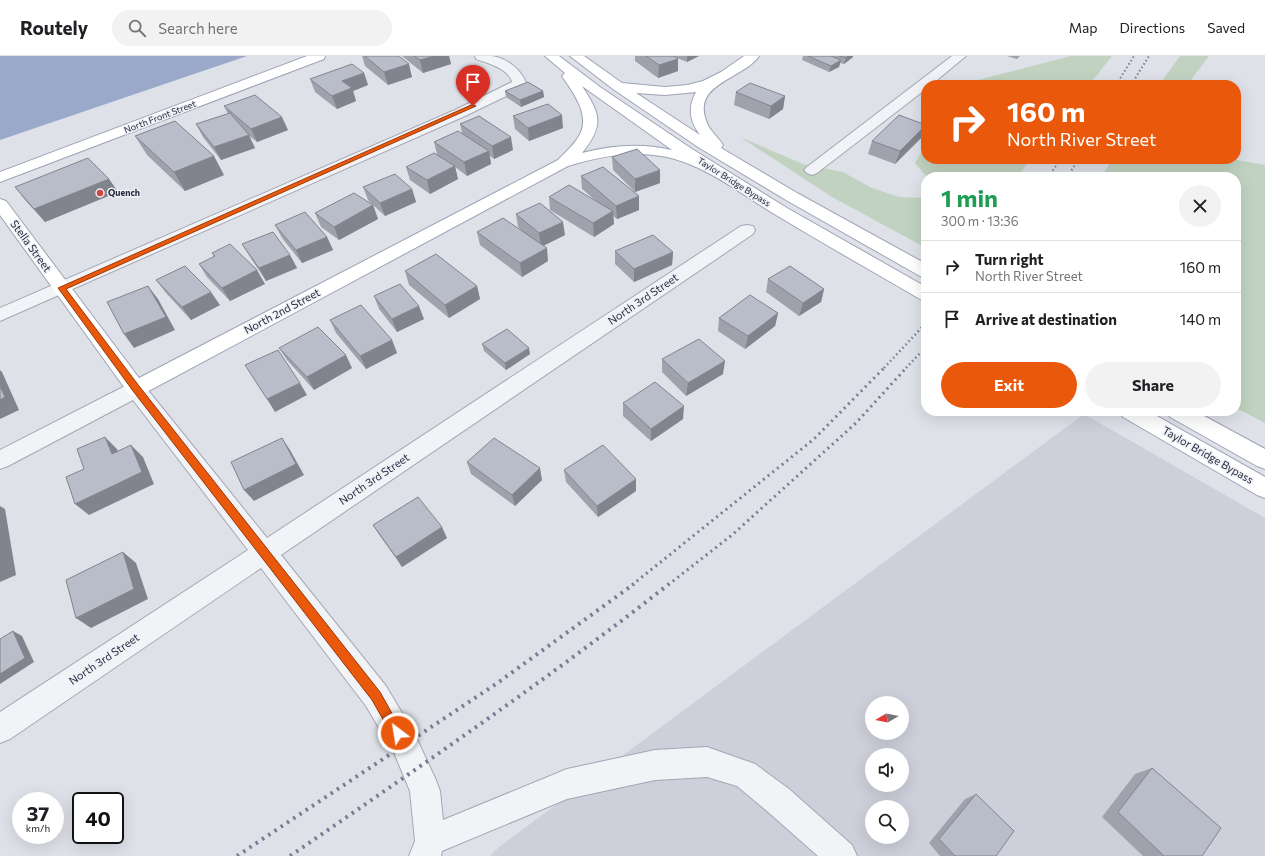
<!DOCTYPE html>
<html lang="en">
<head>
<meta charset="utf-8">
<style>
	:root { --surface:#fff; --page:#f2f2f2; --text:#202124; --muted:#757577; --line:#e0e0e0; --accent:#ea580c }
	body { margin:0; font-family:Commissioner,sans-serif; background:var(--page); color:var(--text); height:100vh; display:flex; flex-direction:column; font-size:15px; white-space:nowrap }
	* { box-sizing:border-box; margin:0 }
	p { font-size:13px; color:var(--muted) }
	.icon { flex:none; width:22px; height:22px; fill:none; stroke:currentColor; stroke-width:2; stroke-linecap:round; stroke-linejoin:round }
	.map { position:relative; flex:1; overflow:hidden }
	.panel { position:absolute; left:921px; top:116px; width:320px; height:244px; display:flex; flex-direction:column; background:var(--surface); border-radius:16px; box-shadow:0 4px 16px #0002 }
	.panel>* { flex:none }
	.hud { position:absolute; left:921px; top:24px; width:320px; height:84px; border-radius:16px; box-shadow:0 4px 16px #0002; background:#ea580c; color:#fff; overflow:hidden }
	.needle { width:26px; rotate:260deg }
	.fabs { position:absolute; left:865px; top:640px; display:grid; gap:8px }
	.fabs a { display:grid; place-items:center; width:44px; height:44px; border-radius:50%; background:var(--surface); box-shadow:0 4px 16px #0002; font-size:20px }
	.speed { position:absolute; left:12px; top:736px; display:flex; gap:8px; font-size:20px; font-weight:700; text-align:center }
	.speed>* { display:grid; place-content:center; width:52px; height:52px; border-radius:50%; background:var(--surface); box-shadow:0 4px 16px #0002; line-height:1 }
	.speed small { font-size:10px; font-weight:400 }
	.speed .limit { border:2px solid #111; border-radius:6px; background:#fff; color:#111 }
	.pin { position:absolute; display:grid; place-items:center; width:34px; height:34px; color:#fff; margin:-41px -17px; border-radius:50% 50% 50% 0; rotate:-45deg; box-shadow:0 0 4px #0007 }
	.pin .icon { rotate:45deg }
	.me { position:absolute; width:44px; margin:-22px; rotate:329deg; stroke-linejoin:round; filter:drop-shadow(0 0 3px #0008) }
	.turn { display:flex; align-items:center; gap:14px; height:84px; padding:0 20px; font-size:18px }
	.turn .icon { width:52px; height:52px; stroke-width:2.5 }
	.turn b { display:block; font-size:28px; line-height:34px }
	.round { display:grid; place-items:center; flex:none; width:42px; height:42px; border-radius:21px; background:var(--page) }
	.overview { display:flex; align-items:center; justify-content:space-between; height:68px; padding:0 20px }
	h1 { font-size:24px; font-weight:700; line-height:30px; color:#1e9e55 }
	.primary-button { display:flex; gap:8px; margin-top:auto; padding:8px 20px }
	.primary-button a { flex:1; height:46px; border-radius:24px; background:var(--accent); color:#fff; font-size:16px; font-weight:700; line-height:46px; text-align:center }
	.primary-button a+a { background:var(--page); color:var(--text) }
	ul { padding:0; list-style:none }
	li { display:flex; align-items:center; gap:12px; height:52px; padding:0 20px; border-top:1px solid var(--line) }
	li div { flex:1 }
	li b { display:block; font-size:15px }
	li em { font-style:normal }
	header { display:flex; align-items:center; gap:24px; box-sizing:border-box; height:56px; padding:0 20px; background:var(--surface); border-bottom:1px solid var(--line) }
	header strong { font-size:19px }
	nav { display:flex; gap:22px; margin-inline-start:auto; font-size:14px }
	.search { width:280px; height:36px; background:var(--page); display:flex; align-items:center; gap:10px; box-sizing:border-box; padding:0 14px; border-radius:22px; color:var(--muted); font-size:15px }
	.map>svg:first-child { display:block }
	.built { fill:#cdd0db; fill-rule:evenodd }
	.green { fill:#c1d3c0 }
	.water { fill:#9aa8ca }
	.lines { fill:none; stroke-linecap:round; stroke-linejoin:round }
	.minor-casing { stroke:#a4a7b3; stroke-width:2 }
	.major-casing { stroke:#9ea3b5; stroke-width:2 }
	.minor { fill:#f2f3f7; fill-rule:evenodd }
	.major { fill:#fff; fill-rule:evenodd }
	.rail-far3 { stroke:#787d93; stroke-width:2; stroke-dasharray:1.5 2.5; stroke-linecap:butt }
	.rail-far2 { stroke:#787d93; stroke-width:2.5; stroke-dasharray:1.5 3; stroke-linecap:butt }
	.rail-far1 { stroke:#787d93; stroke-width:3; stroke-dasharray:2 4; stroke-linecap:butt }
	.rail { stroke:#787d93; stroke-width:4; stroke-dasharray:2.5 5; stroke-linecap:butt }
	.wall { fill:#9fa2ad }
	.shaded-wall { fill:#82848d }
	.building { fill:#b9bcc9; stroke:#82848d }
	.route { fill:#ea580c; stroke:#983908 }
	.poi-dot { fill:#d04742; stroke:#eff1f6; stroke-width:1.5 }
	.labels { text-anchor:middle; stroke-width:3; stroke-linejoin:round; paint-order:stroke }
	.far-street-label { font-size:9px; fill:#282c40; stroke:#eff1f6 }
	.far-poi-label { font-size:9px; font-weight:bold; fill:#282c40; stroke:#eff1f6; text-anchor:start }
	.street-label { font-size:11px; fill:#282c40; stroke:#eff1f6 }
</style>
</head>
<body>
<header>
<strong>Routely</strong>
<div class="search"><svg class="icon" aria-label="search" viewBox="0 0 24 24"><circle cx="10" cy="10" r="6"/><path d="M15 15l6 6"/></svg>Search here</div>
<nav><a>Map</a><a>Directions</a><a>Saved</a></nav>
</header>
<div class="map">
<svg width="1265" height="800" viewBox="0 0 1265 800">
	<rect width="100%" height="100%" fill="#dfe1e9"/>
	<path class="built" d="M1084,358L1265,462V800H490L499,791ZM872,647H902V677H872ZM872,699H902V729H872ZM872,751H902V781H872Z"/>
	<path class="green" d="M1071,0H1112L1089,29H970L974,25Z
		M1180,0H1209L1187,29H1159Z
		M740,81L803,108L843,116L870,131L899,141L924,142L926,140V192L832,141Z
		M926,88V103H1031L1017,121H927L915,107Z
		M1113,103H1232L1265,109V367L1236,352V121H1101Z"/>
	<path class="water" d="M0,0H247L0,84Z"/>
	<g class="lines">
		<g class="minor-casing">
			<path id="minor" d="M475,0C480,0 486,0 491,0C505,1 522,14 526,27L519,34L465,60L0,265V252L455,54L512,26C509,13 488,7 476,3Z
				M952,0H966L931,29H926V33L817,117L812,119L807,117L804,114L807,111Z
				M747,169L753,170L755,174L753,178L281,499L386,630L415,679L436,724L440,735L443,764L567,713L655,694L707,691L755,708L789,733L852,789L857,800H818L767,755L737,730L707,721L655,724L567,743L442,795L441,800H409L415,785L410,735L395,699L366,650L261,512L10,683L0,687V656L248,494L133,344L8,410L0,413V394L129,328L136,325L143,328L267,482L741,170Z"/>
		</g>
		<g class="major-casing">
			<path id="major" d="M307,0H325L324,3L0,126V116Z
				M545,0H559L600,31L692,93L787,152L926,231V245L920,243C872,215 824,188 776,159C741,138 707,110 667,101C633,94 601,100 568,110L143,338L136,341L129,338L0,159V143L6,145L139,322L558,104C564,97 572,91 577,83C593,62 574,38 562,20L565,17ZM582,30L672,94C642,87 612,89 582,97C604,69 601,59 582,30Z
				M570,0H584L622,27L665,31L687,29L703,25L721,16L744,0H759C744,23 690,27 707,67C710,75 718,81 723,89L721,92L797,137L926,208V222L920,220L786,144L698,91L613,33ZM696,36C688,51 689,64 700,79L636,37L665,39Z
				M1120,355H1148L1265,421V442L1257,439L1123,361Z
				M1167,355H1195L1265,393V413L1257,410L1170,361Z"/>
		</g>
		<use href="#minor" class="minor"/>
		<use href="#major" class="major"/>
		<path class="rail-far3" d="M1116,29L1134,0
			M1131,29L1149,0
			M1048,121L1061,103
			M1067,121L1079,103"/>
		<path class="rail-far2" d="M884,312L926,267
			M906,312L926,291"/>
		<path class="rail-far1" d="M632,529L814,383L885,311
			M668,529L732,479L856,367L907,311"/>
		<path class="rail" d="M237,800L496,628L634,528
			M290,800C418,712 547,624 669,528"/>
	</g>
	<path class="wall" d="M362,0H399L412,21L388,29L365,10Z
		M402,0H449L451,8L423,17Z
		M635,0H699L687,6L677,2L678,3V15L658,22L635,5Z
		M803,0H853V1L844,8L840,7L839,11L829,16L802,4Z
		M1007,0H1020L1017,3Z
		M364,17L368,29L353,35L356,45L337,53L315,36L310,23Z
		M505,35H543L544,41L521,51L506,41Z
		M736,36L785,40L783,53L769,63L734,49Z
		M224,50L288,74L257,86L247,78L255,92L221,104L203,81L196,68L228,58Z
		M513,60L563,72L529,85L515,73Z
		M460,68L513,94L494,103L490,100L491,108L467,120L455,111L458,123L430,138L410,124L406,111L437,98L434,86L462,77Z
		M135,80L224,119L185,135L147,99Z
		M921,82L895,108L868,98L872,85Z
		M612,101L660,127L635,136L613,114Z
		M581,120L639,140V154L617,163L613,160L614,168L594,181L550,154L549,141L595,144L582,133Z
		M109,123L118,136L45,166L25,144L15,131Z
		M363,131L412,133L416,146L385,160L373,149L378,163L339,184L321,171L315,157L373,149L368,144Z
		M516,158L565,179L543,190L548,205L522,221L480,189L477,176H523L518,171Z
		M275,169L327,181L333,194L302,207L282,182Z
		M242,188L290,199L297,212L266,225L250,201Z
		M615,195L673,196L672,209L634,226L615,208Z
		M212,197L265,228L230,245L207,221L199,208L214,201Z
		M405,215L477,230L480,243L449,262L409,229Z
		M768,223L824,233L821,246L799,260L766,236Z
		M156,224L220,249L191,264L166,237Z
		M374,240L424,263L397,276L379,253Z
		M778,257L775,270L745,293L718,275L719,262Z
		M330,264L392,284L397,297L366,313L336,277Z
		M482,288L530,298L506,314L484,295Z
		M279,292L352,312L314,334L287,304Z
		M662,303L723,318L686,340L662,316Z
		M623,347L683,363L651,385L623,360Z
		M467,406L542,424L515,450L471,418Z
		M564,414L636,435L598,461L566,426Z
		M373,469L447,482L402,511L380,480Z
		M1152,712L1202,800H1143L1102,761L1135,718Z
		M976,738L996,800H940L929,787L965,743Z"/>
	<path class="shaded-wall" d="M434,0H449L451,8L423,17L420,4Z
		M687,0H699L687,6Z
		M848,0H853V1L844,8L846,2Z
		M678,3V15L658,22L659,9Z
		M841,4L839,11L829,16L831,10Z
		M409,8L412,21L388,29L384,16Z
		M364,17L368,29L353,35L356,45L337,53L332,40L342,25Z
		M543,35L544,41L521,51L520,44Z
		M785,40L783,53L769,63L771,50Z
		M562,59L563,72L529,85L528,72Z
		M282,61L288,74L257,86L251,73Z
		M926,69L921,82L895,108L900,95Z
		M249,79L255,92L221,104L214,91Z
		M511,81L513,94L494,103L492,90Z
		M489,95L491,108L467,120L464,106Z
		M214,100L224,119L185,135L174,116Z
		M455,110L458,123L430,138L427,124Z
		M660,114V127L635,136V123Z
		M109,123L118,136L45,166L34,153Z
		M412,133L416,146L385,160L380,147Z
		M639,140V154L617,163L616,150Z
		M373,149L378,163L339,184L334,171Z
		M613,155L614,168L594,181L593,167Z
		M563,166L565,179L541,191L539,177Z
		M327,181L333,194L302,207L296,194Z
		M547,192L548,205L522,221L520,207Z
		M673,196L672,209L634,226V213Z
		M290,199L297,212L266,225L259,212Z
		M257,214L265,228L230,245L222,232Z
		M148,230L158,243L175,274L134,292L124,278Z
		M477,230L480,243L449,262L445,249Z
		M824,233L821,246L799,260L803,247Z
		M211,236L220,249L191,264L182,251Z
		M419,250L424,263L397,276L392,263Z
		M778,257L775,270L745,293L748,280Z
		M392,284L397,297L366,313L360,300Z
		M529,292L530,298L506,314L505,307Z
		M346,299L352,312L314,334L307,321Z
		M725,305L723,318L686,340L688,327Z
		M0,314L2,316L19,354L0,363Z
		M300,327L307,339L275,356L267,343Z
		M684,350L683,363L651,385V373Z
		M105,381L117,393L124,410L112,398Z
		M282,382L290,394L304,419L254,445L244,434Z
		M131,389L143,401L154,428L89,459L75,448Z
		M540,412L542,424L515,450L512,439Z
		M636,423V435L598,461L597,450Z
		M0,450L5,453L16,519L0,526Z
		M442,471L447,482L402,511L396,501Z
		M123,496L136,507L148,543L91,572L76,562Z
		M13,575L22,580L34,606L0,628V618Z"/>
	<path class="building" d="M365,0H399L409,8L384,16Z
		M414,0H434L420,4Z
		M646,0H674L678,3L659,9Z
		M808,0H831L841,4L831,10Z
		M839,0H848L846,2Z
		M352,8L364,17L342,25L352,32L332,40L310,23Z
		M528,26L543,35L520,44L505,35Z
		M750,27L785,40L771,50L736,36Z
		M255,39L282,61L251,73L224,50Z
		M548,48L562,59L528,72L513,60Z
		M230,57L249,79L214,91L196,68Z
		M899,59L926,69L900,95L872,85Z
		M479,60L511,81L492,90L460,68Z
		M175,65L214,100L174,116L135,80Z
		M458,75L489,95L464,106L434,86Z
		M637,93L660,114L635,123L612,101Z
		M434,97L455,110L427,124L406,111Z
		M88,102L109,123L34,153L15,131Z
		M603,111L639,140L616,150L581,120Z
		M395,118L412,133L380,147L363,131Z
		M569,129L613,155L593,167L549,141Z
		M354,137L373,149L334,171L315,157Z
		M540,147L563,166L539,177L516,158Z
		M305,156L327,181L296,194L275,169Z
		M503,162L547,192L520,207L477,176Z
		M273,176L290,199L259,212L242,188Z
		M653,179L673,196L634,213L615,195Z
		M230,188L257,214L222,232L199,208L215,200L212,197Z
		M436,198L477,230L445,249L405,215Z
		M185,210L211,236L182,251L156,224Z
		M790,210L824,233L803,247L768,223Z
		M400,228L419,250L392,263L374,240Z
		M148,230L166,261L124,278L107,246Z
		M750,239L778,257L748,280L719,262Z
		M361,249L392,284L360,300L330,264Z
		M318,271L346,299L307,321L279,292Z
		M507,273L529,292L505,307L482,288Z
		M699,283L725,305L688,327L662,303Z
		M278,294L300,327L267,343L245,309Z
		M655,326L684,350L651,373L623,347Z
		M0,330L5,341L0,344Z
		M105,381L112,398L131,389L142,416L75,448L66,421L84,413L77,393Z
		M282,382L296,408L244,434L231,406Z
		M494,382L540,412L512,439L467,406Z
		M603,389L636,423L597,450L564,414Z
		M418,441L442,471L396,501L373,469Z
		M123,496L134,533L76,562L66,524Z
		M13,575L25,602L0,618V583Z
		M1152,712L1221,772L1202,800H1164L1118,756Z
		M976,738L1014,775L996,800H955L939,783Z"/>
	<path class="route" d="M471,49L476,50L66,233L139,330L380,636L403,677L402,681L398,683L393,681L372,644L133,335L58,232Z"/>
	<circle class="poi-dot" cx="100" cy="137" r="4"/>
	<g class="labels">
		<g class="far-street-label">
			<text transform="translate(160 61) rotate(-21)" y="3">North Front Street</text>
			<text transform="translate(734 126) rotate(32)" y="3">Taylor Bridge Bypass</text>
		</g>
		<g class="far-poi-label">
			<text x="108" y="140">Quench</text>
		</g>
		<g class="street-label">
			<text transform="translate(31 190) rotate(54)" y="4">Stella Street</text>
			<text transform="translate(643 243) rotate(-34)" y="4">North 3rd Street</text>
			<text transform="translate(282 255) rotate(-28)" y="4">North 2nd Street</text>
			<text transform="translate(1208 399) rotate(30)" y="4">Taylor Bridge Bypass</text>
			<text transform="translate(374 423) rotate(-34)" y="4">North 3rd Street</text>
			<text transform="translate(104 603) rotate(-34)" y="4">North 3rd Street</text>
		</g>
	</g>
</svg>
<div class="fabs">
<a><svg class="needle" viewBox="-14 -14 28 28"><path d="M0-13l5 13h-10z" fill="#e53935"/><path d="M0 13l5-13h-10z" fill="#757577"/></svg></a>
<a><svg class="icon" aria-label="sound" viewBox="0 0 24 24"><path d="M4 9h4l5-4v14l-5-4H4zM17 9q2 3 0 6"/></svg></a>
<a><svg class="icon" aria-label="search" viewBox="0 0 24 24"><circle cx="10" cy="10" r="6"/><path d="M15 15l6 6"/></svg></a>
</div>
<div class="speed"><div>37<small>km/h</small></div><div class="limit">40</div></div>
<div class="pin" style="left:473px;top:50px;background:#d93025"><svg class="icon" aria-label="arrive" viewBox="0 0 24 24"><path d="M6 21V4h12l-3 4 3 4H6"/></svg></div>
<svg class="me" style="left:398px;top:677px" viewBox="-20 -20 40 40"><circle r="17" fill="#ea580c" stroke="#fff" stroke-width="3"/><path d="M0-11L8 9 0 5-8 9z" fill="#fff"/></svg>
<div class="hud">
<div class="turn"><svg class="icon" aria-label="right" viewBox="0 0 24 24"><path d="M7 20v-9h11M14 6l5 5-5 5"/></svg><div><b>160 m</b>North River Street</div></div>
</div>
<section class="panel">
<div class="overview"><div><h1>1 min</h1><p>300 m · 13:36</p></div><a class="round"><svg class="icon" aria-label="close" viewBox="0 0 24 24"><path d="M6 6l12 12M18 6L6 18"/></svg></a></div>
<ul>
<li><svg class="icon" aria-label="right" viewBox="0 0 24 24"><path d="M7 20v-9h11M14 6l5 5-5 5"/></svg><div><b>Turn right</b><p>North River Street</p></div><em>160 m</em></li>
<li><svg class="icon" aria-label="arrive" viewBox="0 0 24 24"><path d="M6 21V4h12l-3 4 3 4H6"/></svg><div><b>Arrive at destination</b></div><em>140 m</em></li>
</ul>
<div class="primary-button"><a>Exit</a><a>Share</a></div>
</section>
</div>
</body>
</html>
